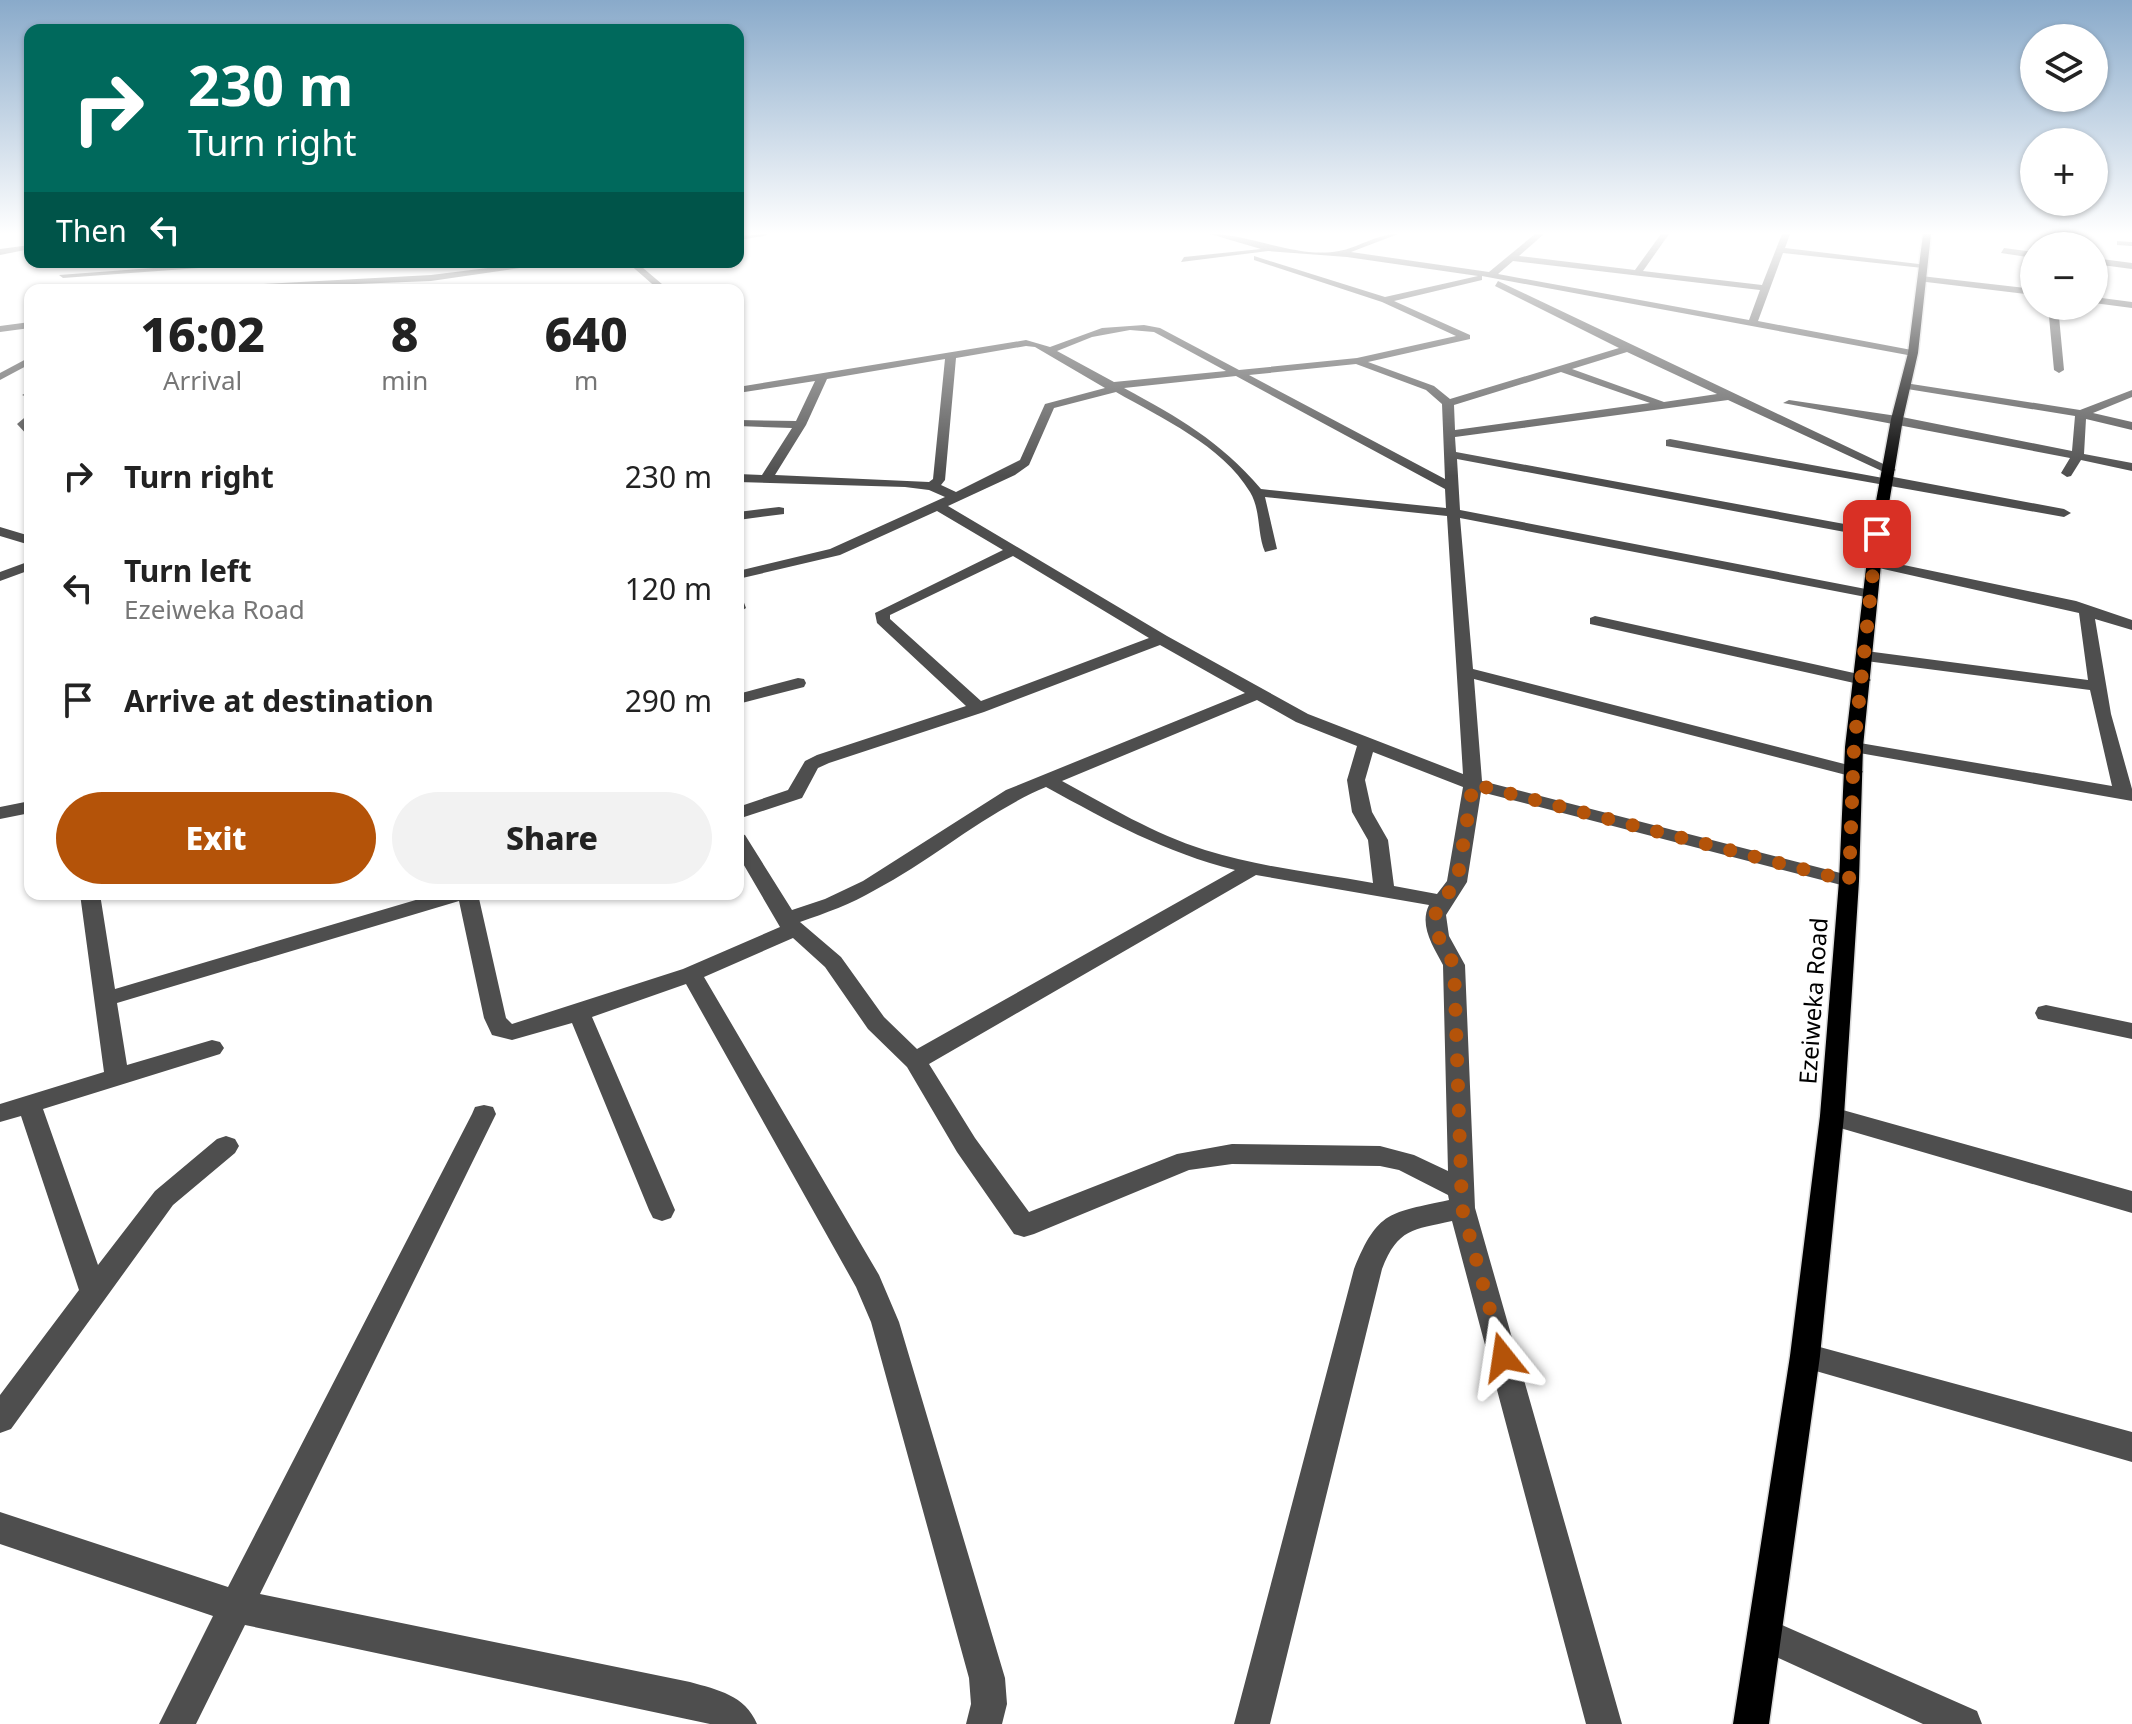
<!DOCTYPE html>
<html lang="en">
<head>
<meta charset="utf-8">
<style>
	:root { --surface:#fff; --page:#f2f2f2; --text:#222; --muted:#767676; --accent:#b45309 }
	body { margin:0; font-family:"Noto Sans",sans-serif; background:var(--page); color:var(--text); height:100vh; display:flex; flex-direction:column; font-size:30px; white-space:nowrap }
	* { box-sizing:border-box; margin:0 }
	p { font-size:26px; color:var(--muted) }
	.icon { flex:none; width:44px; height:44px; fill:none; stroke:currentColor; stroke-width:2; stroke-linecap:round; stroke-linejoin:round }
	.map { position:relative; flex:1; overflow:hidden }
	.drawer { position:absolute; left:24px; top:284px; width:720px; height:616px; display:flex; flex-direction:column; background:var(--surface); border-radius:16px; box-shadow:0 2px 6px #0004 }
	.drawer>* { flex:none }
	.hud { position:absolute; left:24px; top:24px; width:720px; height:244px; border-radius:16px; box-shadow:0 2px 6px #0004; background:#00695c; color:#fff; overflow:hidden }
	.buttons { position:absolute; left:2020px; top:24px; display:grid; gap:16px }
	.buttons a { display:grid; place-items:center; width:88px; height:88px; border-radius:50%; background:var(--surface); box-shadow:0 2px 6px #0004; font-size:40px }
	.pin { position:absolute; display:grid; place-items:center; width:68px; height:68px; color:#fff; margin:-34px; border-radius:16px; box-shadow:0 4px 12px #0006 }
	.me { position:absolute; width:88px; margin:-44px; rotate:345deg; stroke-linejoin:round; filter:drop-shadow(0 0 6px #0008) }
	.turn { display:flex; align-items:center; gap:28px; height:168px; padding:0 32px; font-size:36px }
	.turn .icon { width:104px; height:104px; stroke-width:2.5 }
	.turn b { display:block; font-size:56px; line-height:68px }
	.then { display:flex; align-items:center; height:76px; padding:0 32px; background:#0003; gap:16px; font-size:30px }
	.eta { display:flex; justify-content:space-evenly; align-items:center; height:136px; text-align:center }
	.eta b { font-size:48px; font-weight:800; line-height:56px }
	.action { display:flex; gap:16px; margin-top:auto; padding:16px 32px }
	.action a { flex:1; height:92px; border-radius:48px; background:var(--accent); color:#fff; font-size:32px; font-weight:800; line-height:92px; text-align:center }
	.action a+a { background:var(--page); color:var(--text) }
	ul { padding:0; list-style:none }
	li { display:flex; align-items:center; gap:24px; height:112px; padding:0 32px }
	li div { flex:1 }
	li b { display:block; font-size:30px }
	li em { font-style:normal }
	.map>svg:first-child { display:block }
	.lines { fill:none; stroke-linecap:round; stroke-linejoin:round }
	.major-casing { stroke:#dbdbdb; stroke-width:3 }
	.minor { fill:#4e4e4e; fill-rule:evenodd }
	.major { fill:#000; fill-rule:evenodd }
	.route { stroke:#b45309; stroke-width:14; stroke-dasharray:0 25.2 }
	.labels { text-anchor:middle; stroke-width:7; stroke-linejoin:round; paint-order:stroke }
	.street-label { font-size:24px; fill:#000; stroke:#fff }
</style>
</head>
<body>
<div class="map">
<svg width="2132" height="1724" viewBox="0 0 2132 1724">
	<rect width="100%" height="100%" fill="#fff"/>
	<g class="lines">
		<g class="major-casing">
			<path id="major" d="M1923,234H1931L1918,353L1903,419L1884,534L1863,747L1859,881L1844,1116L1820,1356L1769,1724H1733L1790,1356L1820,1116L1839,881L1845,747L1870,534L1891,419L1908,353Z"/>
		</g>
		<path class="minor" d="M768,234L764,236L738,240V236Z
			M1210,234C1251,234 1297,259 1339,251C1358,248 1376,234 1398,234L1351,252L1489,272L1535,234H1544L1519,256L1635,270L1661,234H1669L1643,271L1762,285L1782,234H1790L1785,248L1927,265L1923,268L1783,253L1758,321L1917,351V355L1913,356L1482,276V280L1394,301L1470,335V339L1368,362L1434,386L1450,399L1619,348L1495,286L1498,281L1896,470L1886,473L1728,400L1455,437L1456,452L1877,530L1884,534L1877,538L1457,459L1460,510L1871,590L1878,594L1871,598L1460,518L1473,669L1860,768L1863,772L1854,777L1474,679L1482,781L1856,877L1859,881L1849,887L1481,792L1467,882L1446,915L1449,936L1465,965L1475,1208L1622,1724H1586L1452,1221C1413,1230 1398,1228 1382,1269L1270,1724H1234L1354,1269C1378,1210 1390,1213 1449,1200L1448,1195L1399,1170L1380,1166L1232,1164L1189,1170L1034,1234L1024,1237L1014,1234L957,1152L907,1067L868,1029L825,967L793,938L704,977L879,1275L899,1322L1005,1678L1007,1704L1002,1724H966L971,1704L969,1678L871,1322L856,1287L686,984L592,1017L675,1210L671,1218L662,1221L653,1218L649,1210L572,1023L512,1040L492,1035L484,1018L459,901L117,1003L127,1065L212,1040L220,1042L224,1048L220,1054L43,1109L98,1265L155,1191L217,1139L226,1136L235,1139L239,1146L235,1153L173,1205L11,1429L0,1433V1395L79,1290L21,1116L0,1122V1104L104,1072L80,894H100L115,989L436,894H478L506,1018L512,1024L683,969L780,927L738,855V833L745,835L792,910L825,899L863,881L1006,790L1245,693L1160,645L984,712L829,763L818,768L802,798L738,819V807L788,790L805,761L817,755L966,706L877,623L875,613L1003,550L937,511L840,555L738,579V571L830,549L945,497L929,490L905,487L738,482V474L762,475L792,428L738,426V420L796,421L815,381L738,393V387L1026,340L1050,347L1102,328L1144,325L1160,328L1239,370L1357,358L1456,336L1382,302L1254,260V256L1385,297L1478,276L1347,257L1268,251L1181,262L1184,257L1261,249ZM1513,261L1760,290L1749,320L1498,274ZM1130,330L1154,332L1226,371L1114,382L1057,351L1092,337ZM1026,346L1035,347L1105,388L1045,404L1020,460L956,492L941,485L945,480L956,358ZM1627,352L1717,394L1664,402L1572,369ZM945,359L933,479L929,482L775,475L806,425L827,379ZM1356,364L1426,390L1442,404L1445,479L1249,375ZM1561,372L1650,403L1455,430L1454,405ZM1236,376L1445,489L1446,508L1261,489C1219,440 1179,418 1124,388ZM1116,392C1161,418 1222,445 1250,492C1261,510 1257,534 1265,552L1277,549L1265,497L1447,516L1463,774L1308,714L1167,636L948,506L1015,475L1029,465L1054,408ZM1013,556L1149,638L981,701L890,619V615ZM1257,700L1296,722L1357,746L1347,780L1352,812L1368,840L1373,883C1317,873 1259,867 1205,850C1154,834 1108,806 1062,781ZM1373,752L1463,787L1447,881L1437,894L1394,886L1388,840L1372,812L1365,780ZM1046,787C1110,822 1164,852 1235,870L917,1049L884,1017L841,957L800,922C826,913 851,904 875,890C934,859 984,813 1046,787ZM1256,875L1429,905C1419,926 1433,946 1443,965L1448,1171L1414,1155L1380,1146L1232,1144L1177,1154L1029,1212L975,1138L929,1064Z
			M2064,234H2072L2074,246H2066Z
			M2117,241L2132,242V246L2117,245Z
			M30,245V249L0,255V249Z
			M2004,248L2034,252V258L2001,253Z
			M2094,258L2132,263V269L2094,264Z
			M234,262H280L63,278L59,275Z
			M537,262H561L431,281L205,290L210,287L431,275Z
			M627,262H636L669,290H659Z
			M1921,276L2034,289V295L1918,281Z
			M436,284L468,287L473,290L433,289Z
			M2094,297L2132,302V308L2094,303Z
			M2048,306H2058L2064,370L2059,373L2054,370Z
			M30,322V328L0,332V326Z
			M30,357V364L0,380V373Z
			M1905,383L2080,410L2132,390V397L2093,413L2132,422V430L2086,419L2084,454L2132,463V471L2081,460L2071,476L2067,477L2061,473L2070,458L1783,403L1789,400L1897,416L2072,451L2075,416L1901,388L1900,386Z
			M28,392H30V398L22,395Z
			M30,413V438L17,424Z
			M1670,439L1883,478L1888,476L2064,509L2071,513L2064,517L1666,446V440Z
			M779,507L784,508V514L738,520V512Z
			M0,527L30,536V545L0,536Z
			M1875,559L2076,601L2132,620V630L2095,619L2111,714L2132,789V801L1848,751L1845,747L1854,742L2112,786L2090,690L1866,661L1858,656L1866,651L2088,680L2079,613L1870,566L1868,563Z
			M30,561V570L0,581V572Z
			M738,598L743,600L746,608L738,613Z
			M1595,616L1863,675L1871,680L1863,685L1590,624V618Z
			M798,678L804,679L806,683L804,687L738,704V694Z
			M30,801V813L0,819V807Z
			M2046,1005L2132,1023V1039L2038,1019L2035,1013L2038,1007Z
			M484,1105L493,1107L496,1114L260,1594L690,1682C718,1690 745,1695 757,1724H710L245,1625L196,1724H159L213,1616L0,1544V1512L228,1587L472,1114L475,1107Z
			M1832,1107L2132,1191V1213L1823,1123L1820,1116L1823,1109Z
			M1805,1343L2132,1432V1462L1795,1365L1790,1356L1795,1347Z
			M1764,1617L1977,1711L1982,1724H1923L1752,1646L1747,1634L1752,1622Z"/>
		<use href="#major" class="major"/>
	</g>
	<linearGradient id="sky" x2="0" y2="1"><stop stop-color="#89aaca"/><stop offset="0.49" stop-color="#fff"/><stop offset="1" stop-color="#fff" stop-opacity="0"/></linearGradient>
	<rect width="2132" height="476" fill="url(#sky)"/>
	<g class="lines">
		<path class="route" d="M1503,1357L1462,1208L1454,965L1438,936L1435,915L1442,901L1457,882L1473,784L1849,881L1854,747L1877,534"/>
	</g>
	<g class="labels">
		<g class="street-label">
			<text transform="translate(1814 1001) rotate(-86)" y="8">Ezeiweka Road</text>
		</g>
	</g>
</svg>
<div class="buttons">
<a><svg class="icon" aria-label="layers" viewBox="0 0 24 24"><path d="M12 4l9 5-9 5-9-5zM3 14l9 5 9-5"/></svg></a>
<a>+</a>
<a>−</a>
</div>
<div class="pin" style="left:1877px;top:534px;background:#d93025"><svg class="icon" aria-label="arrive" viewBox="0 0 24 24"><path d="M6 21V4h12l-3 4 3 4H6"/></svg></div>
<svg class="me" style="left:1503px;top:1357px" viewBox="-20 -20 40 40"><path d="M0-17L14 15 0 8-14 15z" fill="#b45309" stroke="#fff" stroke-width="4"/></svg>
<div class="hud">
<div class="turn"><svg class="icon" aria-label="right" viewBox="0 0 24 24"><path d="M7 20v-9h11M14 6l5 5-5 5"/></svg><div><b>230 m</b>Turn right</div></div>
<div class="then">Then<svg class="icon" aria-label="left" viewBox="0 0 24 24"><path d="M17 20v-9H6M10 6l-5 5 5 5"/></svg></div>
</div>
<section class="drawer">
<div class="eta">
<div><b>16:02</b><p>Arrival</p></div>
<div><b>8</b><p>min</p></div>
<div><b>640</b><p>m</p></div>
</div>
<ul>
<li><svg class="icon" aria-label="right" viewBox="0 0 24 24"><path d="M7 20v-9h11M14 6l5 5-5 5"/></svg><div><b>Turn right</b></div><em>230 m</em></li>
<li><svg class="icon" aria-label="left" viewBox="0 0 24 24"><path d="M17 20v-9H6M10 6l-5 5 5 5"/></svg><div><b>Turn left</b><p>Ezeiweka Road</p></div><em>120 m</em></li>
<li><svg class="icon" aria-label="arrive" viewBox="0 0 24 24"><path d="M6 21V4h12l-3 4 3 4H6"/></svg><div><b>Arrive at destination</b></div><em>290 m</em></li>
</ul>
<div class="action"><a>Exit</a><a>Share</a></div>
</section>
</div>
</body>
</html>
